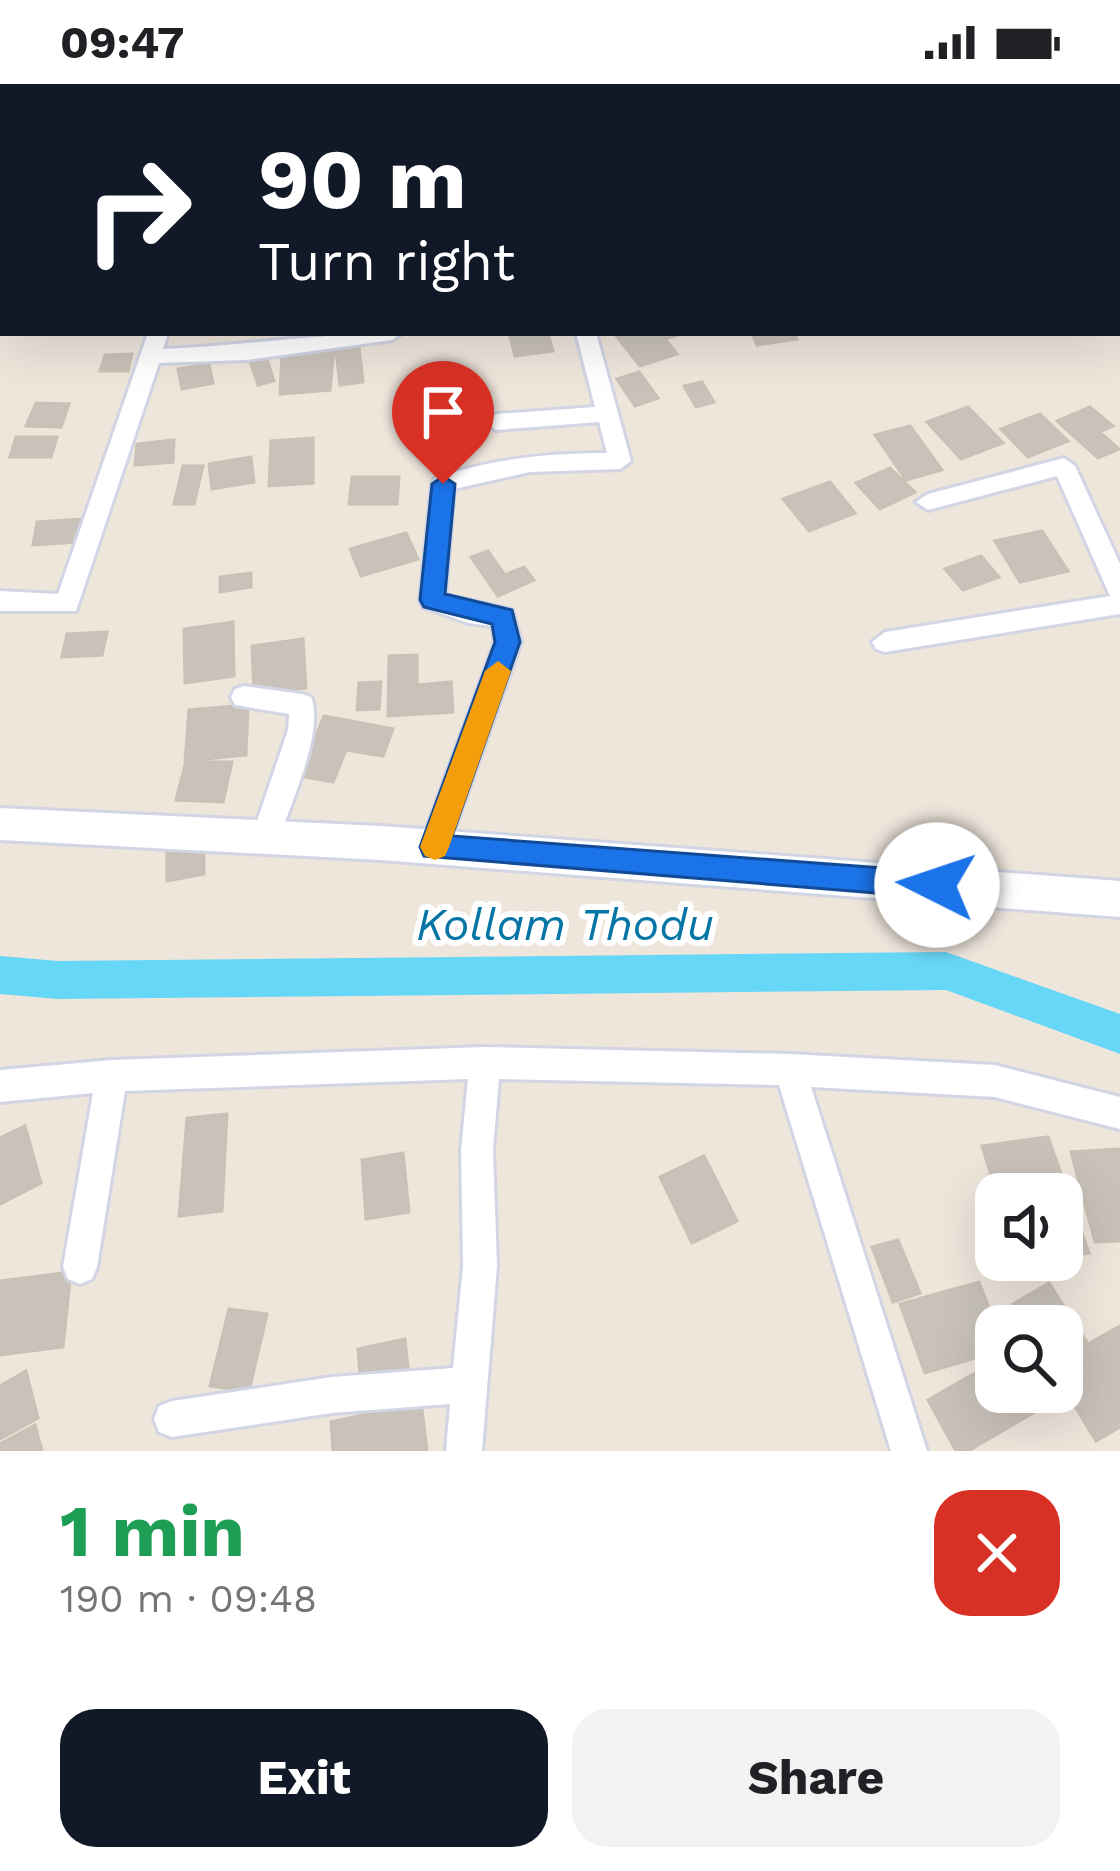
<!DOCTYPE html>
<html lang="en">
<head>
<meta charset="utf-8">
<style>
	:root { --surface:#fff; --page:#f2f2f2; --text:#202124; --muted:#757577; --accent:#111827 }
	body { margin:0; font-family:"Work Sans",sans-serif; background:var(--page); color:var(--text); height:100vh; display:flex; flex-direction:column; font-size:45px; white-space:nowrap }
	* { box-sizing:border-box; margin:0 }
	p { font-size:39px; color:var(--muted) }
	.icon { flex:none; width:66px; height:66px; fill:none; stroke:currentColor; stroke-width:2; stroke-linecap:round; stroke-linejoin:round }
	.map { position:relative; height:1367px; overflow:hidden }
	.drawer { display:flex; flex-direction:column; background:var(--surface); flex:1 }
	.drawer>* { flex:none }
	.top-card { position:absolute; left:0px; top:0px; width:1122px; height:252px; box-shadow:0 12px 48px #0002; background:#111827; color:#fff; overflow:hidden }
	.buttons { position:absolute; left:975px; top:1089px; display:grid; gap:24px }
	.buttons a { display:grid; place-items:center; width:108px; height:108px; border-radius:24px; background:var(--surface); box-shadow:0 12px 48px #0002; font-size:60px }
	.pin { position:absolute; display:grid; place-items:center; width:102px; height:102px; color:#fff; margin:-123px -51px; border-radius:50% 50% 50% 0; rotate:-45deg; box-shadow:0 0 12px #0007 }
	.pin .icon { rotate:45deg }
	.me { position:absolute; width:132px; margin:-66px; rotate:274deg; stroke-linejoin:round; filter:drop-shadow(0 0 9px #0008) }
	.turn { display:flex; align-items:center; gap:42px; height:252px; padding:0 60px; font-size:54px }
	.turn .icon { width:156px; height:156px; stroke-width:2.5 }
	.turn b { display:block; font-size:84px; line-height:102px }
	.round { display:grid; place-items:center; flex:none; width:126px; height:126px; border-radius:36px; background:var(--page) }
	.head { display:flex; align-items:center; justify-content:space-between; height:204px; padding:0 60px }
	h1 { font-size:72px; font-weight:700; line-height:90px; color:#1e9e55 }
	.cta { display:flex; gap:24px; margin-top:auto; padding:24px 60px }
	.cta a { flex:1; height:138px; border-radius:36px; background:var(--accent); color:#fff; font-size:48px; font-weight:700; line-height:138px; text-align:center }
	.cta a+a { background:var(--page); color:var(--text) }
	.status { display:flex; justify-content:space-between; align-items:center; height:84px; padding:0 60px; background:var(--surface); direction:ltr }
	.status svg { height:33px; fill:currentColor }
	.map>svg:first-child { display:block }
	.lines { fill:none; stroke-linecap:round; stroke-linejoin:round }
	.stream { stroke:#67d7f7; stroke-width:8 }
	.canal { fill:#67d7f7; fill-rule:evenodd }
	.building { fill:#c9c2bb; stroke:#c9c1b5; stroke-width:3 }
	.minor-casing { stroke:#d1d5e4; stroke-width:6 }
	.tertiary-casing { stroke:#d1d5e4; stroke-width:6 }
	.secondary-casing { stroke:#d1d5e4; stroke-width:6 }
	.minor { fill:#fff; fill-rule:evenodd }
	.tertiary { fill:#fff; fill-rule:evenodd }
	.secondary { fill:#fff; fill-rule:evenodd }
	.route { fill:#1a73e8; stroke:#114b97; stroke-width:3 }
	.slow { fill:#f59e0b }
	.labels { text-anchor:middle; stroke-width:12; stroke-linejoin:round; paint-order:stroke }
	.water-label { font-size:45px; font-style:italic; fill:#0475a5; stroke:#fff }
</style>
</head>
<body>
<div class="status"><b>09:47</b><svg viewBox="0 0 49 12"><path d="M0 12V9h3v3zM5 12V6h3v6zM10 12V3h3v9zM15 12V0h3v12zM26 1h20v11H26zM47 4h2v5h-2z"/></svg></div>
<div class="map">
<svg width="1120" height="1367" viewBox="0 0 1120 1367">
	<rect width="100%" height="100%" fill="#eee5db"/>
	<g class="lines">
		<path class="stream" d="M672,0L677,3"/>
		<path class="canal" d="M946,868L1120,930V970L946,906L58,915L0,910V872L58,877Z"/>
	</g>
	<path class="building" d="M509,249H548L553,267L515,272Z
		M614,249H684L665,255L677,270L640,282Z
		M752,249H794L797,255L757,261Z
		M359,263L363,298L340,301L336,266Z
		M334,265L330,306L280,310L282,270Z
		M132,270L128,287H100L105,271Z
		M267,275L274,297L258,301L250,278Z
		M209,280L213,299L182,305L178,285Z
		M639,288L658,314L635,322L617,295Z
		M702,298L714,318L696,323L684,302Z
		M36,319L69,320L61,343L26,342Z
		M968,323L1003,359L961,375L927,338Z
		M1090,323L1113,342L1100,348L1119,365L1098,374L1057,337Z
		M1040,330L1068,357L1028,373L1001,345Z
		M458,337L474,359L440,371L425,349Z
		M910,342L942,386L906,396L875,351Z
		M16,353H57L51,373H10Z
		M313,354V399L269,402L271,357Z
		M174,356L173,378L135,381L137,360Z
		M251,373L254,398L212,405L209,380Z
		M183,382H203L194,420H174Z
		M890,384L915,408L880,425L856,399Z
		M352,393H399L397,420H349Z
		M830,398L855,429L809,447L783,415Z
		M82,435L78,458L33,461L37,438Z
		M1042,447L1068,487L1020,498L995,457Z
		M406,449L418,475L361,492L350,465Z
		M488,467L505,491L524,483L534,496L498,512L471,473Z
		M981,472L999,493L963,506L945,485Z
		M251,489V503L220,508V493Z
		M233,538L234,592L185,599L184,545Z
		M107,548L102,571L62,573L67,550Z
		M303,555L306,604L254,611L252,562Z
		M417,571V601L451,598L453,628L388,632L389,572Z
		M381,598L379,625L357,626L359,599Z
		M248,621L246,671L185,677L189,626Z
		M324,632L393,645L383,672L346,666L333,698L300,692Z
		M186,677L232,678L223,718L176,716Z
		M204,761V790L167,797V767Z
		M227,1030L222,1127L179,1132L187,1034Z
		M25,1042L41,1099L0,1120V1054Z
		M1048,1053L1089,1169L1062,1173V1110H997L982,1062Z
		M1120,1065V1157L1095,1158L1071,1068Z
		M403,1069L409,1128L366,1135L362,1076Z
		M704,1072L737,1137L692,1159L660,1093Z
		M898,1156L920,1209L893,1218L872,1163Z
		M71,1188L63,1263L0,1271V1197Z
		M979,1198L996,1242V1268L925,1289L900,1220Z
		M1049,1199L1088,1260L1120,1242V1343L1096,1357L1062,1301V1242H1027L1013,1220Z
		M229,1225L267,1230L249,1307L210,1302Z
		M405,1255L409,1295L361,1306L358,1265Z
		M996,1277V1308H1021L1033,1329L968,1367H956L928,1316Z
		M26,1287L38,1334L0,1355V1302Z
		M421,1318L427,1367H333L331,1338Z
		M35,1341L42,1367H0V1360Z"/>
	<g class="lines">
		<g class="minor-casing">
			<path id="minor" d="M145,0H163V3H145Z
				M0,152H3V164H0Z
				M148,249H168L163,265C243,262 322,249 402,249L392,256L246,276L159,279L76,527H0V507L58,510Z
				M576,249H596L631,377L620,385L530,388L454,405L445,511L512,526L521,558L448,763L444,772L434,776L424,772L420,763L495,558L492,542L468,539L423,523L420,516L432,400L435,394C491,375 547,369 607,369L599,338L496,346L485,338L496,330L595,323Z
				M1064,374L1075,382L1120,480V530L885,568L876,565L872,558L885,548L1110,512L1057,392L928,426L916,418L928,410Z
				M244,602L302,610L311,613C325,646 290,721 279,755L275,764L265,767L255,764L251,755L288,646L289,630L235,621L231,613L235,605Z
				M485,963L790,970L995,981L1120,1013V1045L995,1013L811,1003L927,1367H891L779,1001L499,995L493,1066L497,1182L482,1367H446L450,1320L332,1329L172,1353L159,1348L154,1335L159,1322L172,1317L332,1293L453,1284L463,1182L461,1066L468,995L125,1007L97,1183L92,1195L80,1200L68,1195L63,1183L93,1009L0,1018V986L112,976Z"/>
		</g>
		<g class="tertiary-casing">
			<path id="tertiary" d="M0,724L381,742L1120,797V833L381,776L0,756Z"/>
		</g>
		<g class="secondary-casing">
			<path id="secondary" d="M1029,0H1053L1054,3H1030Z
				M1119,95H1120V111H1119Z"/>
		</g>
		<use href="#minor" class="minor"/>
		<use href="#tertiary" class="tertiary"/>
		<use href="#secondary" class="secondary"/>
	</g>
	<path class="route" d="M443,392L455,400L445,510L512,526L520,558L452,752L937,788L947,792L952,801L947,810L937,814L424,772L420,763L495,558L492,540L424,523L420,516L432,400Z"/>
	<path class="slow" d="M498,577L511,587L449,763L445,772L435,776L425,772L420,763L485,587Z"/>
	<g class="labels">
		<g class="water-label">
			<text x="565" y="856">Kollam Thodu</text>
		</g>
	</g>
</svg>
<div class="buttons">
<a><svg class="icon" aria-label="sound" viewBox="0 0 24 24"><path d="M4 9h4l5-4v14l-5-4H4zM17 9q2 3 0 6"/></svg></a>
<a><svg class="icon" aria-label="search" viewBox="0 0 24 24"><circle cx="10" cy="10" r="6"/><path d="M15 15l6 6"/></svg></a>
</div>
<div class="pin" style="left:443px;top:400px;background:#d93025"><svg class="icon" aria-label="arrive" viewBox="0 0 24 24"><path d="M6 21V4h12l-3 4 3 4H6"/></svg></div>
<svg class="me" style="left:937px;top:801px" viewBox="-20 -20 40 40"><circle r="19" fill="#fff"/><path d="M0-13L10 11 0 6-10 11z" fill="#1a73e8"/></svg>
<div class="top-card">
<div class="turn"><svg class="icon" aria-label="right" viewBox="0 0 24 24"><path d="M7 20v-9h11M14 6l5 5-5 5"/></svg><div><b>90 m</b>Turn right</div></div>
</div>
</div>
<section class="drawer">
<div class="head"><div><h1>1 min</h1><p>190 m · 09:48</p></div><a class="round" style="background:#d93025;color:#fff"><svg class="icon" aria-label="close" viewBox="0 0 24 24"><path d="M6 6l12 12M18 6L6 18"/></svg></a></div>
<div class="cta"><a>Exit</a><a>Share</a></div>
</section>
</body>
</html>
